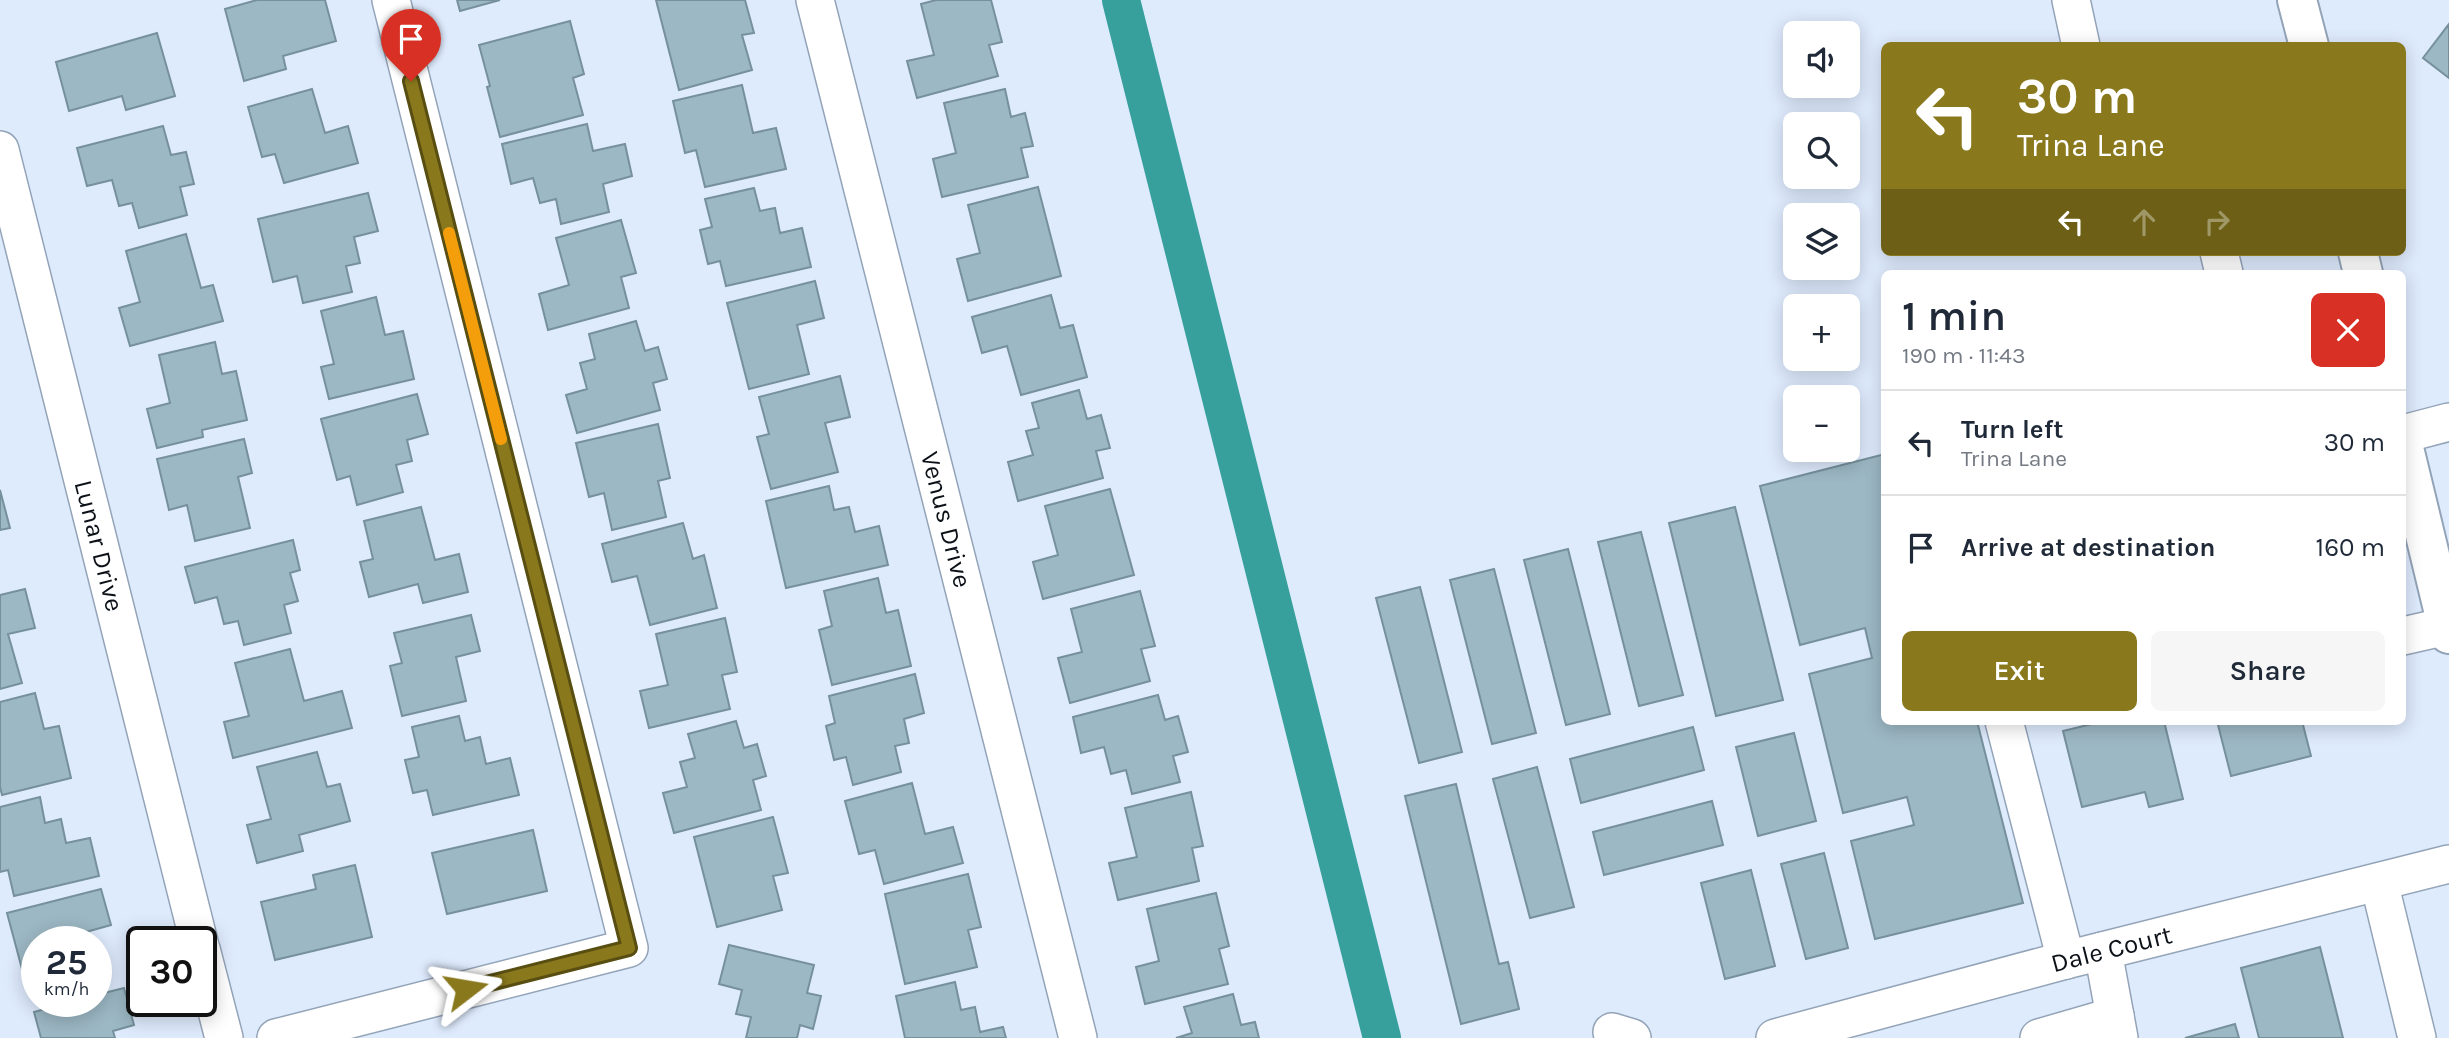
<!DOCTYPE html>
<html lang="en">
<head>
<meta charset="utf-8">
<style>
	:root { --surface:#fff; --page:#f6f6f7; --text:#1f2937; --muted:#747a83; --line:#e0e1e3; --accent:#89781c }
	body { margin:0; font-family:Karla,sans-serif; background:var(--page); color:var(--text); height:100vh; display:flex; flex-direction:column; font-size:26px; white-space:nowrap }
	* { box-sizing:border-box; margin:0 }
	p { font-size:23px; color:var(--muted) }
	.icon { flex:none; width:38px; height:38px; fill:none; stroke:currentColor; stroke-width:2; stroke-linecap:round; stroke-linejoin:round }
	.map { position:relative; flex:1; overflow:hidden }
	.sheet { position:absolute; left:1881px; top:270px; width:525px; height:455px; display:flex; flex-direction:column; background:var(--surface); border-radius:10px; box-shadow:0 4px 18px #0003 }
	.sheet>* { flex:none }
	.hud { position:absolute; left:1881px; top:42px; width:525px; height:214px; border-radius:10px; box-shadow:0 4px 18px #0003; background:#89781c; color:#fff; overflow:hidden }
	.buttons { position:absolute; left:1783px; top:21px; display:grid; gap:14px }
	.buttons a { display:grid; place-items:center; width:77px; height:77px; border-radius:10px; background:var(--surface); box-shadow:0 4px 18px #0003; font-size:35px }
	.speed { position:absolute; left:21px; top:926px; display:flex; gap:14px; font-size:35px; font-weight:700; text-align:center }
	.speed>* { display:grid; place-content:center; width:91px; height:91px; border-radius:50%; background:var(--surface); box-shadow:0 4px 18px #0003; line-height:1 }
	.speed small { font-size:18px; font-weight:400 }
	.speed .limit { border:4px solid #111; border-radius:10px; background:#fff; color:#111 }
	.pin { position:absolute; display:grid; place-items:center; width:60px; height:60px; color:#fff; margin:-72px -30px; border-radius:50% 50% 50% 0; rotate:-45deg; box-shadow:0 0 7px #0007 }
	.pin .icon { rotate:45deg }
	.me { position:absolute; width:77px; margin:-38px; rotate:76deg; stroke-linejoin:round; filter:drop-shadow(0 0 5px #0008) }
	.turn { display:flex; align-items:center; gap:24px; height:147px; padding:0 21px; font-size:32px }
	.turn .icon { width:91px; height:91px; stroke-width:2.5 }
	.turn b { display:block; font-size:49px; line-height:60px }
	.lanes { display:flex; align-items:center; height:66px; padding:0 21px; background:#0003; justify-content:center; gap:35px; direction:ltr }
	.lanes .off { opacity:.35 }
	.round { display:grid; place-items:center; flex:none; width:74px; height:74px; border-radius:10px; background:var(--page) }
	.overview { display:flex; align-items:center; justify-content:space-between; height:119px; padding:0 21px }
	h1 { font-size:42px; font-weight:600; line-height:52px }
	.action { display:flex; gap:14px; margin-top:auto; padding:14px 21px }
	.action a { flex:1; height:80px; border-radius:10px; background:var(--accent); color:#fff; font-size:28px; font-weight:600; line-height:80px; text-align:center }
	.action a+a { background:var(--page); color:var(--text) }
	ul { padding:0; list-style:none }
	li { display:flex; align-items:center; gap:21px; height:105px; padding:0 21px; border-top:2px solid var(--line) }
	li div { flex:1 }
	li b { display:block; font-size:26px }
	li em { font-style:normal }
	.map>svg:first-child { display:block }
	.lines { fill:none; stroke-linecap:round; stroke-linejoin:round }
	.canal { stroke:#37a09d; stroke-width:38 }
	.building { fill:#9cb8c4; stroke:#76919c; stroke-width:2 }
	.minor-casing { stroke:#94a4b8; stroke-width:40 }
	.major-casing { stroke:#94a4b8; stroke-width:42 }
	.minor { stroke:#fff; stroke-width:37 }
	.major { stroke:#fff; stroke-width:38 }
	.route-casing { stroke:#594e12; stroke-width:18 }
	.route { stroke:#89781c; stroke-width:12 }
	.slow { stroke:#f59e0b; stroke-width:12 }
	.labels { text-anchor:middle; stroke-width:5; stroke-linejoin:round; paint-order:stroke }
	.street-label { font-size:26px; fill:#0c1118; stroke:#fff }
</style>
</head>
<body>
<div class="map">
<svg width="2449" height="1038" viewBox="0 0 2449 1038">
	<rect width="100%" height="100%" fill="#deebfd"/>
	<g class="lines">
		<path class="canal" d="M1121,0L1382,1038"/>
	</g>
	<path class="building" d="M257,0H325L336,41L283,56L286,69L244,81L225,9Z
		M457,0H500L460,11Z
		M656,0H745L754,33L742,35L752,70L679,90Z
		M936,0H991L1002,42L989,45L998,76L917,98L907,61L934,55L921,4Z
		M570,21L584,74L573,78L583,115L500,137L487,87L490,86L479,45Z
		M2449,24V78L2423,58Z
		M157,33L175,96L126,110L122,96L69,111L56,62Z
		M742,85L753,133L776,128L786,169L705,187L696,150L685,153L673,101Z
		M312,89L325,133L348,126L358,163L284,183L275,154L262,157L248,107Z
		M1005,89L1011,117L1025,113L1033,146L1021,148L1028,177L942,197L933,159L956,153L944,103Z
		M587,124L593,151L625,144L632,176L603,184L609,212L561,224L556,199L540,203L533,178L511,184L502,144Z
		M163,126L171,155L186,152L194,184L180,187L187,215L139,228L132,203L119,206L112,180L87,186L77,148Z
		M1038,187L1061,276L968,301L957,259L980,253L968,205Z
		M754,188L760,211L775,208L780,233L802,228L811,267L726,286L720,261L708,264L700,230L712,227L705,199Z
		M368,193L378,231L354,237L360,263L346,266L352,292L303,303L297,276L273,282L258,219Z
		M621,220L636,273L621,277L629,308L548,330L539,294L569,285L556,238Z
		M186,234L201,288L213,285L223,321L130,346L119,308L140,302L126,251Z
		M815,281L824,318L797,325L809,374L749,389L727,303Z
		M1051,295L1060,328L1073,325L1087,377L1021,395L1007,346L982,353L972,317Z
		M376,297L385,335L403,331L414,379L329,399L321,367L334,364L321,311Z
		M636,321L645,351L658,347L667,379L653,383L660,410L577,433L566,395L587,389L580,363L595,359L589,334Z
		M215,342L222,374L236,371L247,420L202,430L203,437L157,448L147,409L170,403L159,355Z
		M840,376L850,417L825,423L838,472L771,489L757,437L769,434L759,397Z
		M1079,390L1087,419L1101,415L1110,448L1096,451L1103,478L1018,501L1008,462L1033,455L1026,431L1039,428L1032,403Z
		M417,394L428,434L407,440L412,461L396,465L403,492L357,505L350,476L337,480L321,419Z
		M658,424L670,478L658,481L666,517L612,530L604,493L589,497L576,443Z
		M244,439L252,473L238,477L250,528L195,541L187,505L169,510L157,459Z
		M1885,454V721H1977L2023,903L1875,939L1851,841L1914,825L1907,797L1843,813L1809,674L1872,658L1865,628L1800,645L1760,486Z
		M829,486L834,510L849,507L855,532L879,526L888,565L786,588L766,501Z
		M1110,489L1134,575L1043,599L1033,562L1058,555L1045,506Z
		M0,490L10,528L0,530Z
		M421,507L435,560L459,554L468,592L423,603L418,584L369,597L360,562L373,559L364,521Z
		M1735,507L1783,700L1716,716L1669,523Z
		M683,523L693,559L704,555L717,608L650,625L637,576L612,582L602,544Z
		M1641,532L1683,695L1639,706L1598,542Z
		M293,540L300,570L290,573L298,601L284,605L291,633L244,645L238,621L224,624L217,597L195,603L185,567Z
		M1568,549L1610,714L1566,725L1524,560Z
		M1494,569L1536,733L1492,744L1450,580Z
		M878,578L886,613L898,610L911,666L832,685L819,630L832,626L824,591Z
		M1420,587L1462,752L1419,763L1376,598Z
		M25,589L35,628L8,634L22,683L0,689V595Z
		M1140,591L1155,646L1141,649L1150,681L1070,703L1058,658L1082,652L1071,609Z
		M471,615L480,651L456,657L466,701L402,716L390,666L402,663L394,633Z
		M725,618L737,672L722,675L730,709L649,728L640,691L668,685L656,634Z
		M290,649L304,701L342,691L352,728L233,758L224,722L249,716L235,663Z
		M915,674L924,713L904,719L909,743L895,746L901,772L853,785L846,757L834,760L826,726L835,723L829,696Z
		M35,693L44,729L59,726L71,778L2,795L0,787V702Z
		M1158,695L1165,720L1178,716L1188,752L1173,756L1180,782L1132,794L1126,770L1111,774L1104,747L1081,753L1073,717Z
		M459,716L465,741L480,737L486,764L510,758L519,795L433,815L427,790L413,793L405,760L419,757L412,727Z
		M736,721L744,748L757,744L766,776L753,780L761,810L674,833L663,793L687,787L680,762L695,758L688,734Z
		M2104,721H2164L2183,799L2149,807L2145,792L2082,807L2063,731Z
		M2217,721H2302L2311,756L2231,776Z
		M1693,727L1704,770L1581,803L1570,759Z
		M1794,733L1816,821L1758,836L1736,747Z
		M317,752L327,787L340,784L350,821L299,835L303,851L257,863L247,825L271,819L257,767Z
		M1537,767L1574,907L1530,918L1493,779Z
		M912,783L925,834L953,827L963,863L884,884L875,850L859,854L845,801Z
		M1456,784L1499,964L1508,962L1519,1009L1461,1024L1405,796Z
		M1191,792L1203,846L1192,848L1199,881L1118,900L1109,863L1137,857L1125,808Z
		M40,797L45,823L61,819L66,843L90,838L99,876L14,896L8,870L0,872V807Z
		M1712,801L1723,845L1604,875L1593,832Z
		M773,817L788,873L773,876L782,910L717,927L694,837Z
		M533,830L547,891L447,914L432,853Z
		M1824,853L1848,948L1806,959L1781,864Z
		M355,865L372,937L275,960L261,902L316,889L313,875Z
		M1751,870L1775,966L1725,979L1701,883Z
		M968,874L981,927L968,930L977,967L905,984L885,894Z
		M101,889L111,925L86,932L89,942H37V975L34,966L22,969L7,913Z
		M1216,893L1229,946L1219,949L1228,984L1145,1004L1136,967L1159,961L1147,909Z
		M729,945L814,965L807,993L821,996L813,1029L800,1025L797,1038H746L751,1017L736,1014L742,990L719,984Z
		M2320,947L2343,1038H2259L2241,968Z
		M955,982L961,1010L975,1007L980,1032L1003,1027L1006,1038H905L896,996Z
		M124,988L134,1025L113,1031L115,1038H41L34,1012L75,1001H96V995Z
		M1233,994L1241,1025L1255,1022L1259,1038H1176L1192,1033L1184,1007Z
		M2235,1024L2239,1038H2185Z"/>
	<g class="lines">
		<g class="minor-casing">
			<g id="minor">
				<path id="s1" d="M815,0L1078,1038"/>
				<path d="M2071,0L2081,46"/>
				<path id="s2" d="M0,150L199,942"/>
				<path d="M2219,252L2224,273"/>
				<path d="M2403,434L2449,422"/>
				<path d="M2403,636L2447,626"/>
				<path d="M2004,721L2066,960"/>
				<path d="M2379,882L2417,1038"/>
				<path d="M201,949L224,1038"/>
				<path d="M2103,951L2119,1038"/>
				<path d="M1612,1032L1632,1038"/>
				<path d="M276,1038L629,948L391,0"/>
				<path id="s3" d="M1775,1038L2066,960L2449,864"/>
				<path d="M2039,1038L2115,1016"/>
			</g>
		</g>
		<g class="major-casing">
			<path id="major" d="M2297,0L2309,46
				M2358,252L2363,273
				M2403,444L2449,634"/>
		</g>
		<use href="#minor" class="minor"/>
		<use href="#major" class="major"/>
	</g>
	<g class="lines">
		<g class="route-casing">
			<path id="route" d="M411,81L629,948L466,989"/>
		</g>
		<use href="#route" class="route"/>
		<path class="slow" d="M449,233L501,439"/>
	</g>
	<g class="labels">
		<g class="street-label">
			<text dy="9" stroke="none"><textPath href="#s1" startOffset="536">Venus Drive</textPath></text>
			<text dy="9" stroke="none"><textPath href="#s2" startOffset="408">Lunar Drive</textPath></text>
			<text dy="9" stroke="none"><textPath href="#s3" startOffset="348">Dale Court</textPath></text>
		</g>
	</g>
</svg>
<div class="buttons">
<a><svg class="icon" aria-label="sound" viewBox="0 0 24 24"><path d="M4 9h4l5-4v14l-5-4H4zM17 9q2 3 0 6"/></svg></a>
<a><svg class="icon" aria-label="search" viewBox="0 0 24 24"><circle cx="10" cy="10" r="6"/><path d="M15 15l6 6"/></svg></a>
<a><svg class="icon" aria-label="layers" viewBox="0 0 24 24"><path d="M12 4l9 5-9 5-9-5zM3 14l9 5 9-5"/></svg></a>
<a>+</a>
<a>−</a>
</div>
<div class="speed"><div>25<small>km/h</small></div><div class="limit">30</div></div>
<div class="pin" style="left:411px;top:81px;background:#d93025"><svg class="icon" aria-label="arrive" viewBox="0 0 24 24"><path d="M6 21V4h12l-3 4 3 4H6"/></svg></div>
<svg class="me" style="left:466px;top:989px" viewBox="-20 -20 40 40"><path d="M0-17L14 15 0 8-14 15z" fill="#89781c" stroke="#fff" stroke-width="4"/></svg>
<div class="hud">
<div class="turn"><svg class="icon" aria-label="left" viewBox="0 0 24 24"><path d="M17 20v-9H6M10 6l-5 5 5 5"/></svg><div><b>30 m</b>Trina Lane</div></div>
<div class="lanes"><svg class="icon" aria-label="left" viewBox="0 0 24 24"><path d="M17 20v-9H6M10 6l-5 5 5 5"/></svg><svg class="icon off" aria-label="ahead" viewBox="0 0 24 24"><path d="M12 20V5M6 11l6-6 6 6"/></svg><svg class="icon off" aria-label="right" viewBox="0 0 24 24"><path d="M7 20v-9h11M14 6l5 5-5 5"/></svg></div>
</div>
<section class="sheet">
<div class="overview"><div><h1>1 min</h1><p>190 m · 11:43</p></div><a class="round" style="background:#d93025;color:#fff"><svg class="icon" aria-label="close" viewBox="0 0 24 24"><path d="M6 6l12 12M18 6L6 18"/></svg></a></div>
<ul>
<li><svg class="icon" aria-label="left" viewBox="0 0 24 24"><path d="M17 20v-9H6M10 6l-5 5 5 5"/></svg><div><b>Turn left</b><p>Trina Lane</p></div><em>30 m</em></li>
<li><svg class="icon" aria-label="arrive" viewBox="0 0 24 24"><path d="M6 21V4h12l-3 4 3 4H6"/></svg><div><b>Arrive at destination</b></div><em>160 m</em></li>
</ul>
<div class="action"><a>Exit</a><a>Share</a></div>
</section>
</div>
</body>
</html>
